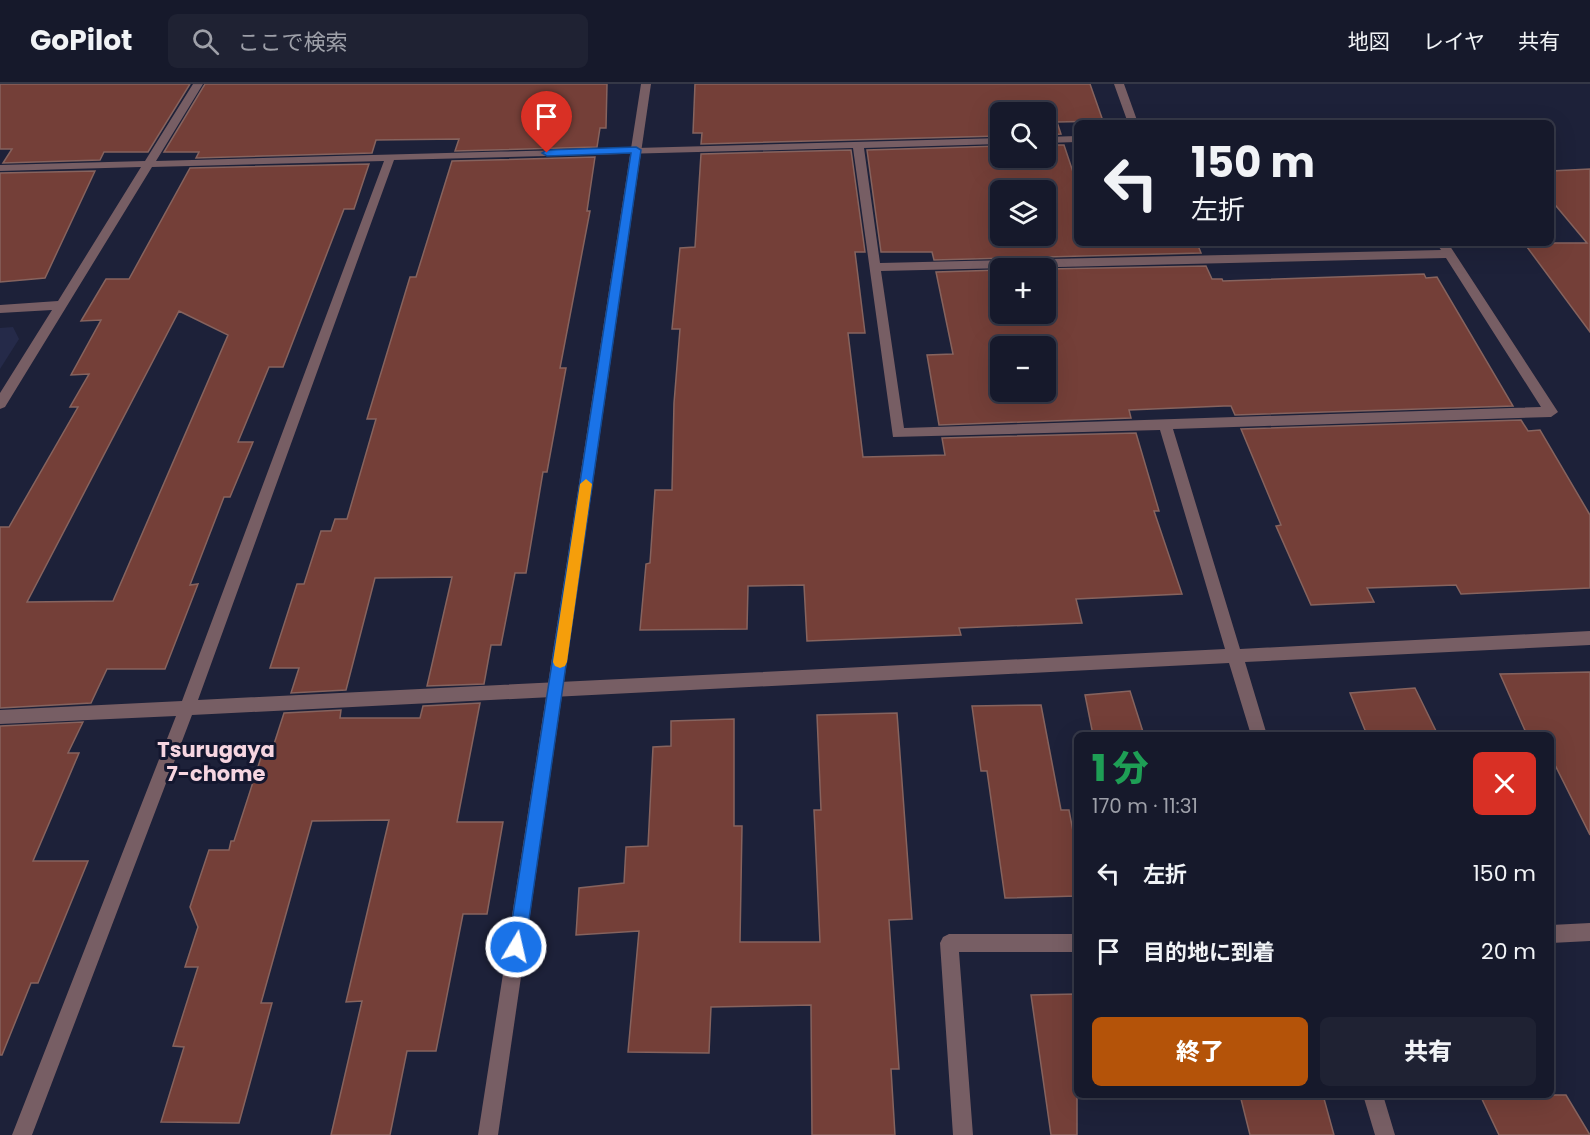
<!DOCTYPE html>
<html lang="ja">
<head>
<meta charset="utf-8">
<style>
	:root { --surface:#16192b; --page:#1f2233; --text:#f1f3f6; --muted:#9ea0a9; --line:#353847; --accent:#b45309 }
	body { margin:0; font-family:Poppins,"Noto Sans JP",sans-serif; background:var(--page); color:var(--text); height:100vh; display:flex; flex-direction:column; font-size:22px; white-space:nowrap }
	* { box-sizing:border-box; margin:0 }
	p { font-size:20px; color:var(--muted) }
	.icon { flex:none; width:33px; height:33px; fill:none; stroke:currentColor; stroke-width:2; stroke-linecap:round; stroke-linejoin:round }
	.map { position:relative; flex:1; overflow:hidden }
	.sheet { position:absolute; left:1074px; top:648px; width:480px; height:366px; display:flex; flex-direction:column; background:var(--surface); border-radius:9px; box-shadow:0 6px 24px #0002,0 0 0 2px var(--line) }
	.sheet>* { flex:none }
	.banner { position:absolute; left:1074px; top:36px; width:480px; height:126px; border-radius:9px; box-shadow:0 6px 24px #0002,0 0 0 2px var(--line); background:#16192b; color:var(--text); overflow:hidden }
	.buttons { position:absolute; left:990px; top:18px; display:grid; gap:12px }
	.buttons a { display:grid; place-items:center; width:66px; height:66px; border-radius:9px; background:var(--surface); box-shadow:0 6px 24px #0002,0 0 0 2px var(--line); font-size:30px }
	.pin { position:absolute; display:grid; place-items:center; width:51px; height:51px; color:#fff; margin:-62px -26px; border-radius:50% 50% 50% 0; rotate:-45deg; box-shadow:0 0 6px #0007 }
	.pin .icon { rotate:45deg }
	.me { position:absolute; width:66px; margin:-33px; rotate:9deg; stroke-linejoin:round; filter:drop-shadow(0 0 4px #0008) }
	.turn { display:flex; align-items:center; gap:21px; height:126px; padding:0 18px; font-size:27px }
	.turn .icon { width:78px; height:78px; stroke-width:2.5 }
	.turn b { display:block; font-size:42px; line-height:51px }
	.round { display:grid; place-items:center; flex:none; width:63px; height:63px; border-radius:9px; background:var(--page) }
	.overview { display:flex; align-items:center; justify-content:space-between; height:102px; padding:0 18px }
	h1 { font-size:36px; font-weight:800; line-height:45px; color:#1e9e55 }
	.cta { display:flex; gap:12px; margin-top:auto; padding:12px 18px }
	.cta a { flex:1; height:69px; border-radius:9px; background:var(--accent); color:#fff; font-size:24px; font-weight:800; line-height:69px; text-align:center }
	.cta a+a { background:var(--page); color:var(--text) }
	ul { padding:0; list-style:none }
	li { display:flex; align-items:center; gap:18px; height:78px; padding:0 18px }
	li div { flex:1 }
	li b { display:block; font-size:22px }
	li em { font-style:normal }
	header { display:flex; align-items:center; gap:36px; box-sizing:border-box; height:84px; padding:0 30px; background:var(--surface); border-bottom:2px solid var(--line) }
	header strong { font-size:28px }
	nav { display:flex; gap:33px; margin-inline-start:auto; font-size:21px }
	.search { width:420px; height:54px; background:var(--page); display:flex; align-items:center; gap:15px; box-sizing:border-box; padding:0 21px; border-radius:9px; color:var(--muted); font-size:22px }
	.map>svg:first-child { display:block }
	.built { fill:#252a49 }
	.building { fill:#743f38; stroke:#86635e; stroke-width:1.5; fill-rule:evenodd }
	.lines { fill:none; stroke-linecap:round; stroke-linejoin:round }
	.minor { fill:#775e64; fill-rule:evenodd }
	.tertiary { fill:#775e64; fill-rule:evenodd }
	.route { fill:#1a73e8; stroke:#114b97; stroke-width:1.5 }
	.slow { fill:#f59e0b }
	.labels { text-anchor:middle; stroke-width:6; stroke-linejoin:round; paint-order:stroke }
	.neighbourhood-label { font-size:21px; font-weight:bold; fill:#f6d5e0; stroke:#14172f }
</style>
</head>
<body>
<header>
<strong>GoPilot</strong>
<div class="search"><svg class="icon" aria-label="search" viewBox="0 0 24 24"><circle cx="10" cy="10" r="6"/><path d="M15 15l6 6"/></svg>ここで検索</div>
<nav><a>地図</a><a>レイヤ</a><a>共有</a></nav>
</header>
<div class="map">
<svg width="1590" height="1051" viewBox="0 0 1590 1051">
	<rect width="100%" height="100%" fill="#1d2139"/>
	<path class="built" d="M13,243L19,255L0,285V244Z"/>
	<path class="building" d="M0,0H190L148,68H104L100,76L3,79L12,65H0Z
		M205,0H607L606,44H600L597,63L455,67L459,55L376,56L372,69L196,74L199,68H164Z
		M695,0H1090L1103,37L1057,38L1061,50L1046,51V28H1000V52L701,60L702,49H693Z
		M1046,61H1064L1077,100V159H1197L1201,169L934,176L932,168H881L867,66L1000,62V74H1046ZM1000,106H1046V152H1000Z
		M851,66L865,168H855L865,249H848L863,373L945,371L942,354L1136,349L1159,427H1154L1182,510L1076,515L1082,539L959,544L961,551L807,557L804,501L748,502L747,545L640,546L646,480L650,479L655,406H672L674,319L680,245H672L680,164L695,163L701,70Z
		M595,73L587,127H590L560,284H566L547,388H543L526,489H515L501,561H491L484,600L427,602L452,493L375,494L346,606L291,609L299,584H270L297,500H304L321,447H331L335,435H347L376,335H367L410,193H416L452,77Z
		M369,80L354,125H344L283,283H269L238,358H253L230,413H224L190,501L198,500L165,585H107L91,619L0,624V443H9L78,323H70L89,290L71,291L101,236L81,237L106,195H129L190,84ZM179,227L228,251L113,517L27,518Z
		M1590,85V248L1524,159H1587L1551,116V87Z
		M95,87L45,194L0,198V89Z
		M1206,182L1212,195H1222L1223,197L1424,190L1426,194L1437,193L1513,322L1235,331L1231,322H1224L1129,326L1131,334L939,341L927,271L953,270L936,188L1000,186V230H1046V185ZM1000,262H1046V308H1000Z
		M1521,336L1528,347L1540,346L1590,431V504L1461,510L1456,501L1367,504L1374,518L1311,521L1276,442L1281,441L1241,345Z
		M1590,588V751L1551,673V651H1527L1500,590Z
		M1415,604L1438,651H1367L1350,609Z
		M1130,607L1144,651H1093L1085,611Z
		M480,619L457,738H503L487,830H463L436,967H407L390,1051H331L362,917L346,918L389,736L312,737L261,919H272L239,1039L161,1038L184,963L173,962L198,883H185L198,843L190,823L209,766H229L231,757H234L265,661L274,660L284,629L341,626L340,634H420L423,622Z
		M1041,621L1061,726H1069L1077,768V812L1005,814L987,687H981L972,622Z
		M897,629L912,835L889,836L899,985H891L895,1051H812L811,921L711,923L709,969L628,968L639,847L576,851L579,804L624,799L626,763L648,762L653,663L671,662V637L734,635V742H742L740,858H820L814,726H821L817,631Z
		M83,638L68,669H79L33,777H88L38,899H31L2,971H0V642Z
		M1077,910V1051H1051L1031,911Z
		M1240,1011H1323L1334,1051H1250Z
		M1480,1011H1566L1590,1051H1499Z"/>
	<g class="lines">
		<path class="minor" d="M193,0H203L156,77L1000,54V60L864,64L880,179L1441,166L1436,159H1448L1558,328L1551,333L1173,345L1240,565L1590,547V561L1245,578L1267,651H1251L1229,579L192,631L32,1051H12L176,632L0,640V626L182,617L384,77L152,83L5,323L0,325V309L52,226L0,229V221L58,217L141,83L0,87V81L145,77ZM853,64L893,353L1160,346L1225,565L198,616L394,76ZM1446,174L1541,323L904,344L881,187Z
			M1114,0H1124L1138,39H1128Z
			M1077,52V58L1046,59V53Z
			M1590,839V857L1551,859V841Z
			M949,850H1077V868H959L973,1051H953L940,859L943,853Z
			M1363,1011H1383L1395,1051H1375Z"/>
		<path class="tertiary" d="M641,0H651L498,1051H478Z"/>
	</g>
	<path class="route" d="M636,63L641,66L525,863L522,869L516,872L510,869L508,863L631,69L547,72L542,69L547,66Z"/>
	<path class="slow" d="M586,395L592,400L567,578L565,582L560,584L555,582L553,578L580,400Z"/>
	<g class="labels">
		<g class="neighbourhood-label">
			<text x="216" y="673">Tsurugaya<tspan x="216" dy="24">7-chome</tspan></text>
		</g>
	</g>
</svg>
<div class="buttons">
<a><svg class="icon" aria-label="search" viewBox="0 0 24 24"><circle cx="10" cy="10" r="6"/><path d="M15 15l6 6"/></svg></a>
<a><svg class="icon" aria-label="layers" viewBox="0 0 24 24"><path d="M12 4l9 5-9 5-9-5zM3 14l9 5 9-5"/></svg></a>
<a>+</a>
<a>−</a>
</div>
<div class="pin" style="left:547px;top:69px;background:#d93025"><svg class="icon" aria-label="arrive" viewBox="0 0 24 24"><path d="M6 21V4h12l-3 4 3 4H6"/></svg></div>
<svg class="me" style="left:516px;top:863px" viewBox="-20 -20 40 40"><circle r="17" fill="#1a73e8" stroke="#fff" stroke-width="3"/><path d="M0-11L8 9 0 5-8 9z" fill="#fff"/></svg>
<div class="banner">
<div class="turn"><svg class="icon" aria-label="left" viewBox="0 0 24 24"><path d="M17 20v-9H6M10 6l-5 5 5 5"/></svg><div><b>150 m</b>左折</div></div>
</div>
<section class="sheet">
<div class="overview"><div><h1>1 分</h1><p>170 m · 11:31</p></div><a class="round" style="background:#d93025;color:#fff"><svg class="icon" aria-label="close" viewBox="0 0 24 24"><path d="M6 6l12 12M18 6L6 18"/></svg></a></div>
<ul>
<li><svg class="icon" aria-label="left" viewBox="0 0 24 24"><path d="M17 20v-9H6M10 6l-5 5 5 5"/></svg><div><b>左折</b></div><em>150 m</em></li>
<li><svg class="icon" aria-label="arrive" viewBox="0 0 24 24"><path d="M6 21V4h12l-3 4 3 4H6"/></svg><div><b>目的地に到着</b></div><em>20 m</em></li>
</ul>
<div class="cta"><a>終了</a><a>共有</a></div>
</section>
</div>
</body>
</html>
